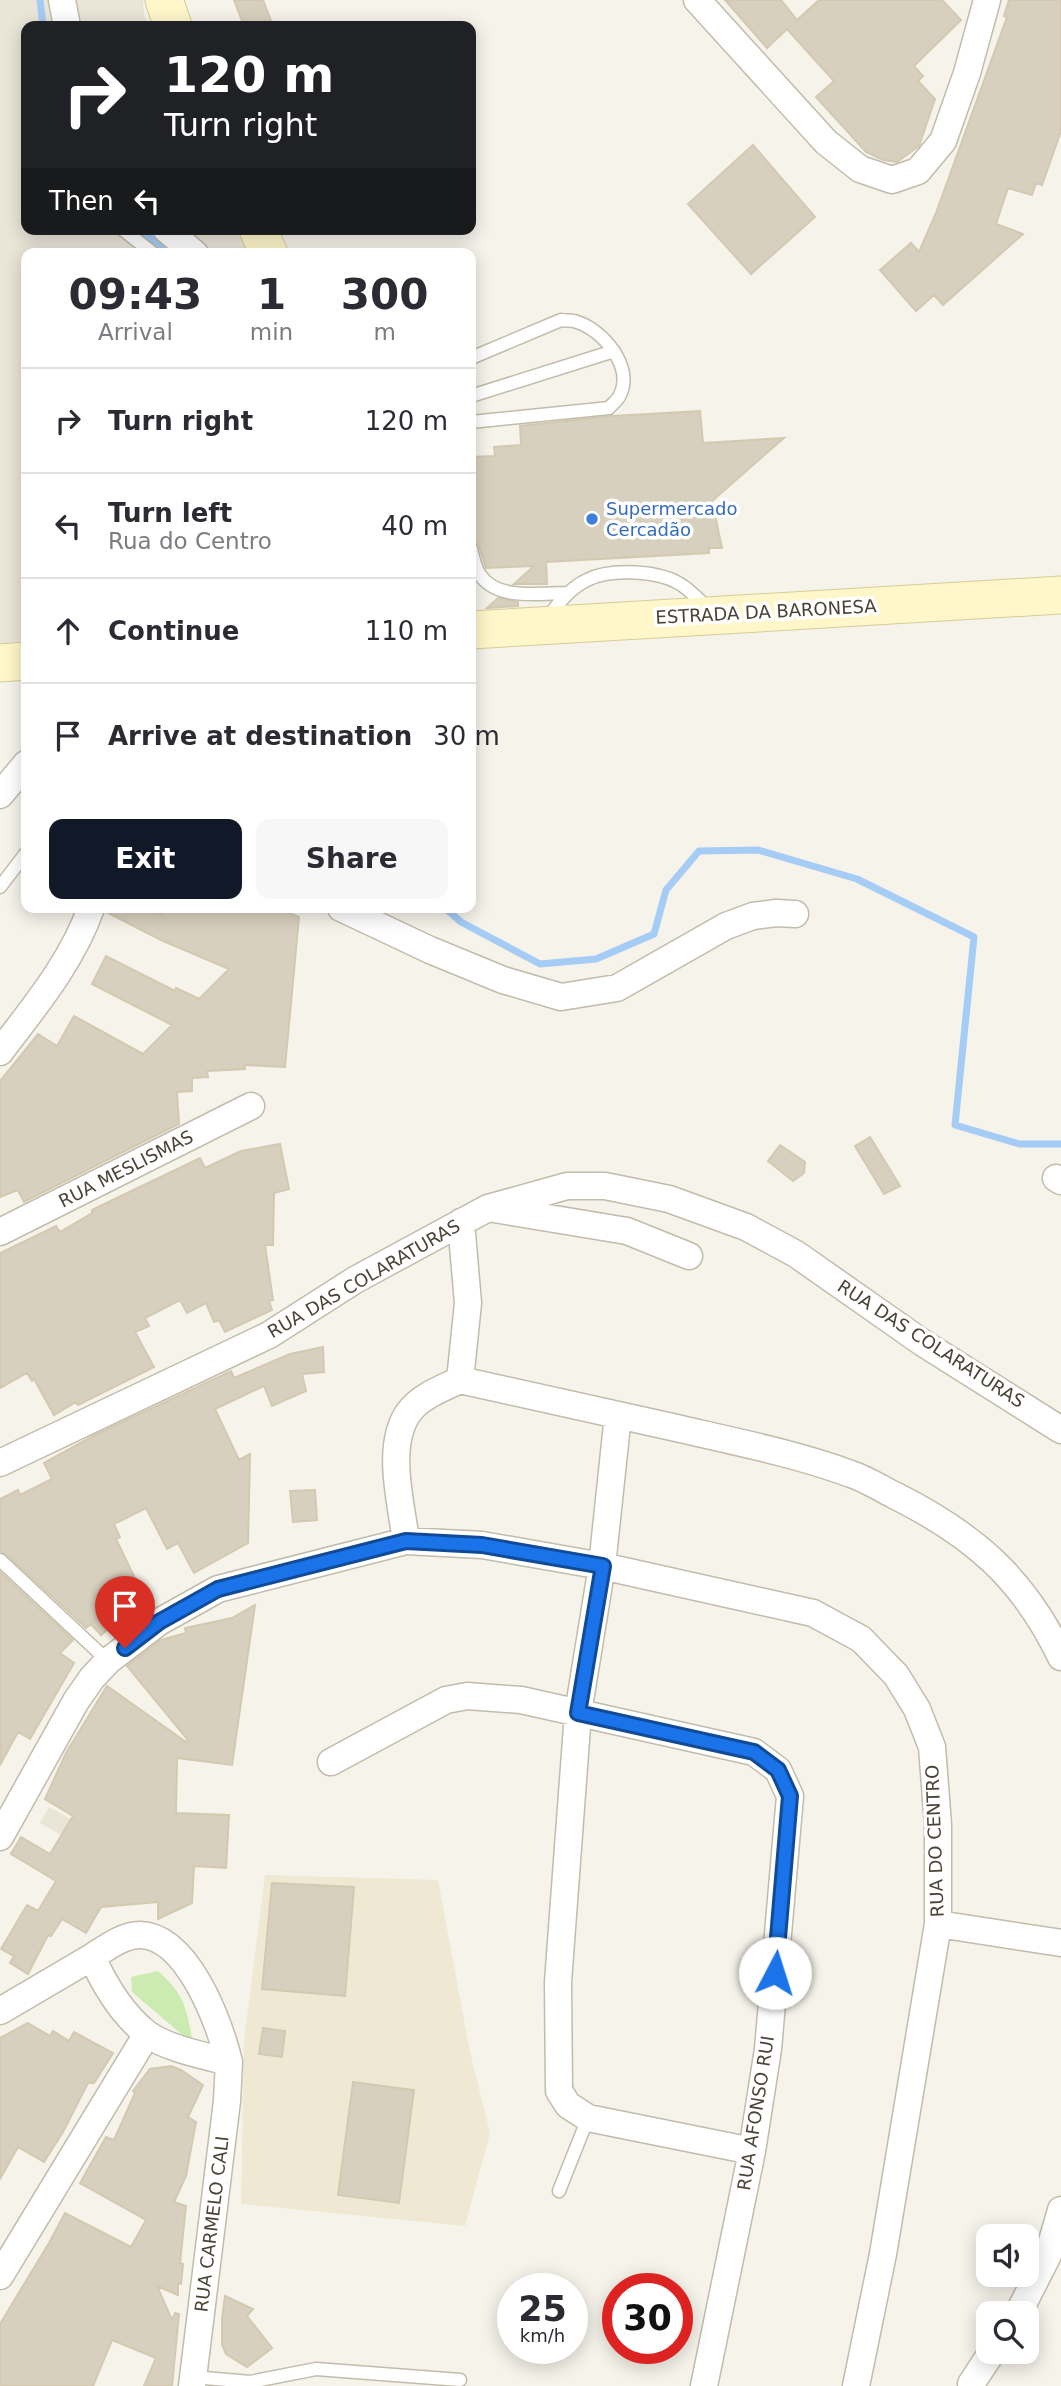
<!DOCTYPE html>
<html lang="en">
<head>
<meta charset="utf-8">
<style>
	:root { --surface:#fff; --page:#f7f7f7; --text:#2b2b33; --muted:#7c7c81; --line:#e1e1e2; --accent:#111827 }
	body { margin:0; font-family:"DejaVu Sans",sans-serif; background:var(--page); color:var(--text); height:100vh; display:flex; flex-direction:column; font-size:26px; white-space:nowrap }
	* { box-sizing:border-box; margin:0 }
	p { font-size:23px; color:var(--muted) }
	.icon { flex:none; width:38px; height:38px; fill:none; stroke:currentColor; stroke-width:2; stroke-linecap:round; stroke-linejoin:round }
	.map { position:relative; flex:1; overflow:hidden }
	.drawer { position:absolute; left:21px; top:248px; width:455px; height:665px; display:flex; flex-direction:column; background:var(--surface); border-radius:14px; box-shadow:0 4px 18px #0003 }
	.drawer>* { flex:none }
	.banner { position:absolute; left:21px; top:21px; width:455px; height:214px; border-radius:14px; box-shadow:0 4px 18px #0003; background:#202124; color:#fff; overflow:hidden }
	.buttons { position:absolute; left:976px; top:2224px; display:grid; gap:14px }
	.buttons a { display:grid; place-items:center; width:63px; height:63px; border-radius:14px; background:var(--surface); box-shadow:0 4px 18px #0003; font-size:35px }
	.speed { position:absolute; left:497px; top:2273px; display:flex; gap:14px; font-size:35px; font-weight:700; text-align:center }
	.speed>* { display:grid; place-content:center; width:91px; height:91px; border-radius:50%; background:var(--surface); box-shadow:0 4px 18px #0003; line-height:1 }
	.speed small { font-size:18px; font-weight:400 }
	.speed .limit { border:10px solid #d22; background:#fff; color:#111 }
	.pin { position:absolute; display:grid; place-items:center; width:60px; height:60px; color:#fff; margin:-72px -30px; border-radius:50% 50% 50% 0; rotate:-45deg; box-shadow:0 0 7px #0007 }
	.pin .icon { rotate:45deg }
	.me { position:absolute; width:77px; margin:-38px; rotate:5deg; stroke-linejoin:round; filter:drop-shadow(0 0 5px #0008) }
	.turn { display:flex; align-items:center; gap:24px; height:147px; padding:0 28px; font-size:32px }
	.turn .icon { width:91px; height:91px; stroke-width:2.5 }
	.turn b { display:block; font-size:49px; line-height:60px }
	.then { display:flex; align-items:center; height:66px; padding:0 28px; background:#0003; gap:14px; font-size:26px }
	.eta { display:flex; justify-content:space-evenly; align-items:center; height:119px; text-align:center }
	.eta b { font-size:42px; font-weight:800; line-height:49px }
	.button { display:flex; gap:14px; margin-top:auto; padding:14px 28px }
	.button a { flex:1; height:80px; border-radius:14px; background:var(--accent); color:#fff; font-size:28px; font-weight:800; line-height:80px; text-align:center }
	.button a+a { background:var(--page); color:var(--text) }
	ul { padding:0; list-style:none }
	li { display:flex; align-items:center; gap:21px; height:105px; padding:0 28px; border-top:2px solid var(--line) }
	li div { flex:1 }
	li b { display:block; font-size:26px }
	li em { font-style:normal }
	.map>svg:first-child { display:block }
	.residential { fill:#e9e5d7 }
	.education { fill:#efe9d3 }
	.green { fill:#ccebb1 }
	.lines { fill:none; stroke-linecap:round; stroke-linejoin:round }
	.stream { stroke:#a4ccf4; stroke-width:7 }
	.building { fill:#d8d0be; stroke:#d3c9b1; stroke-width:2 }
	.lane-casing { stroke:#c1bcab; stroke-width:15 }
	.street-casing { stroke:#c1bcab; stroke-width:29 }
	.secondary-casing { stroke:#d7cc98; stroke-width:39 }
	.lane { stroke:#fff; stroke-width:12 }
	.street { stroke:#fff; stroke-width:26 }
	.secondary { stroke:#fff7ca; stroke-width:37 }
	.route-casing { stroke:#114b97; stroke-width:18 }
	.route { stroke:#1a73e8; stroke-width:12 }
	.shop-dot { fill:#3f7fe0; stroke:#fff; stroke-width:2.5 }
	.labels { text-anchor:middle; stroke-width:7; stroke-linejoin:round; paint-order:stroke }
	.shop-label { font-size:18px; fill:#366cbe; stroke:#fff; text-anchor:start }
	.street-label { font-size:18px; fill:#4a4437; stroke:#fff }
</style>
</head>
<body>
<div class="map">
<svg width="1061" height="2386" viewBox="0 0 1061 2386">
	<rect width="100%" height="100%" fill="#f5f3ea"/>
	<path class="residential" d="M0,0H143L144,14L149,26H26V229H238L248,254H26V649L0,653Z
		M49,1807L80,1824L102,1858L40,1823Z"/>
	<path class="education" d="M265,1875L438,1880L470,2052L490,2133L465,2226L241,2204L244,2041Z"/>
	<path class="green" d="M158,1971C185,1995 187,2009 193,2044L132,1992L131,1977Z"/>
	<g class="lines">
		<path class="stream" d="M40,0L43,26
			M137,229L173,254
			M445,908L461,922L540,964L596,959L654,934L666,890L699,851L758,850L857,879L974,937L955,1125L1019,1144H1061"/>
	</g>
	<path class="building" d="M234,0H263L273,26H244Z
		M725,0H781L797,20L819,0H942L961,20L914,66L923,76L918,81L935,99L919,146L897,162L883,160L866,152L816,97L834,81L787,29L767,48Z
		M1009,0H1061V131L1042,185L1036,183L1032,195L1008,188L996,224L1023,234L943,305L934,295L916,311L880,270L911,243L919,252L936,213L1007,17L1004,16Z
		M753,145L815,217L751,274L688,204Z
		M700,411L703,443L784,438L712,501L722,548H709V553L546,562L547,584H514L534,566L486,568L478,544L471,540V457L495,456L494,447L521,445L520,426L612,416Z
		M498,598L518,602V606L487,608Z
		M106,908H147L161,915L164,908H279L299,917L285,1067L244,1065L245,1069L207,1071L208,1077L192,1078V1091L177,1092L179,1124L24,1202L18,1190L0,1197V1081L38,1034L57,1046L74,1016L143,1054L172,1025L92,984L106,956L175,991L176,988L199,999L229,969L161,940L106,912Z
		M870,1137L900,1186L884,1194L855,1146Z
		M280,1144L289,1189L274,1193L273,1245H265L273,1300L269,1301L272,1310L225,1332L219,1320L214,1322L206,1303L187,1313L180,1300L145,1318L149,1326L135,1332L154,1367L78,1405L76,1402L54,1415L34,1379L32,1381L27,1373L0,1388V1253L56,1226L60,1232L92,1213V1210L200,1158L205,1168L241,1151Z
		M780,1145L805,1162L804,1173L793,1181L768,1161Z
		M323,1347L324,1372L302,1374L306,1391L272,1406L264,1386L215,1409L239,1460L250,1454L248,1543L194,1573L178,1543L167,1549L146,1508L114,1524L120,1537L116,1539L144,1597L117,1610L121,1618L101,1635L91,1624L86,1628L6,1554L0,1551V1499L18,1490L20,1495L52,1479L44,1463L95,1435L231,1371L234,1378L290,1354Z
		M315,1490L317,1520L293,1522L290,1491Z
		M0,1572L73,1640L60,1653L74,1663L30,1739L18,1732L0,1765Z
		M255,1605L232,1765L177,1758L176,1813L229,1815L226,1868L194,1866L192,1903L158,1919V1902L101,1907L86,1933L62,1919L51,1936L48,1935L28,1974L10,1963L14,1956L1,1949L27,1905L38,1911L56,1881L11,1854L21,1837L50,1854L73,1816L45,1799L66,1753L107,1686L186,1742L188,1740L127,1666L161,1640L186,1633L185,1628L232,1618Z
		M272,1883L354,1887L345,1996L262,1989Z
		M28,2023L50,2036L53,2031L69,2041L74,2032L113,2053L94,2083H88L63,2132L44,2162L18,2147L0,2179V2038Z
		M263,2028L285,2031L282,2057L259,2054Z
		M171,2066L181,2070L203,2085L188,2117L196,2122L186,2176L174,2202L186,2206L180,2263L183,2264L181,2284L178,2283V2295L157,2286L172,2320L175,2313L179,2314L172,2386H144L156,2358L112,2340L93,2386H0V2324L49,2243L65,2213L131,2247L146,2220L80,2183L106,2137L114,2140L135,2093L133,2091L150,2069Z
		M353,2082L414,2090L399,2203L338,2195Z
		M225,2296L253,2309L247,2316L272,2348L247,2367L226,2354L222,2344V2319Z"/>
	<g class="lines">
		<g class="lane-casing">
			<path id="lane" d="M122,229L154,254
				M471,358L561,320C566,321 573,320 577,322C603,330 634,367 620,395C618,400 612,404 609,408L471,422
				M471,396L614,351
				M471,549C473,557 475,568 480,575C498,601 540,593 567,593
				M547,618C559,603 570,588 587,580C610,568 661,570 683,586C692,592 700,601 708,608
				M0,887L26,853
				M0,1560L108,1661
				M559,2191L588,2118
				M193,2377L250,2382L316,2369L460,2380"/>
		</g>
		<g class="street-casing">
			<path id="street" d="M62,0L67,26
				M697,0L826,142L860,169L892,180L918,171L943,141L967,73L987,0
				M166,229L195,254
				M0,795L26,764
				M341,908L430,950L503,980L561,997L617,988L726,926L753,916L776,913L795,914
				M0,1052C34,1007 72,962 91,908
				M1056,1178L1061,1181
				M494,1209L627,1231L689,1256
				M0,1232L251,1106
				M460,1380L468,1303L461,1222
				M618,1415L602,1566L578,1713L558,1982L559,2091L568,2105L588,2118L752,2151
				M0,1463L269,1335L355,1280L488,1208L567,1186H605L669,1199L746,1227L796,1254L923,1343L1061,1430
				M406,1541C401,1502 385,1445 409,1412C421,1396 443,1388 460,1380C531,1396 602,1411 672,1427C732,1441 794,1453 851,1474C866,1479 880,1488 894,1495C972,1534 1023,1577 1061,1657
				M331,1762L446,1700L467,1696L521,1700L754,1752L778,1770L790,1796L768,2049L752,2151L704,2386
				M0,1837L76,1701L92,1678L108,1661L159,1622L218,1589L406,1541L482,1545L602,1566L813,1613L861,1639L896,1675L917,1709L932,1747L938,1825V1924L883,2254L856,2386
				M938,1924L1061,1943
				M92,1957C106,1948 123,1935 140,1935C188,1936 220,2024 229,2062
				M0,2011L92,1957C105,1986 121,2013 146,2033C165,2048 205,2056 229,2062L227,2101L192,2386
				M0,2276L147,2034
				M1018,2314L1048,2255L1061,2210
				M971,2384L992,2352"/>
		</g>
		<g class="secondary-casing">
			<path id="secondary" d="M164,0L173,26
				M258,229L269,254
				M471,630L1061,595
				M0,663L26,661"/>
		</g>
		<use href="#lane" class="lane"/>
		<use href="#street" class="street"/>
		<use href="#secondary" class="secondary"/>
	</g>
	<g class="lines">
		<g class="route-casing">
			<path id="route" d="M125,1648L159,1622L218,1589L406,1541L482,1545L603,1566L578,1713L754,1752L778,1770L790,1796L775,1973"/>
		</g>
		<use href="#route" class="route"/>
	</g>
	<circle class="shop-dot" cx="592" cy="519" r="7"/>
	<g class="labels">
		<g class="shop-label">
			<text x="606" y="515">Supermercado<tspan x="606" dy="21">Cercadão</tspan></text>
		</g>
		<g class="street-label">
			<text transform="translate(766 612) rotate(-3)" y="6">ESTRADA DA BARONESA</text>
			<text transform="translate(126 1169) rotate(-27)" y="6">RUA MESLISMAS</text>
			<text transform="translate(364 1279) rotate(-30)" y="6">RUA DAS COLARATURAS</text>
			<text transform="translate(931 1344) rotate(33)" y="6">RUA DAS COLARATURAS</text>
			<text transform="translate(935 1841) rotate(-92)" y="6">RUA DO CENTRO</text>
			<text transform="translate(756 2113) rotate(-81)" y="6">RUA AFONSO RUI</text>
			<text transform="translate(212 2224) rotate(-83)" y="6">RUA CARMELO CALI</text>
		</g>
	</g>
</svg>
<div class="buttons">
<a><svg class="icon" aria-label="sound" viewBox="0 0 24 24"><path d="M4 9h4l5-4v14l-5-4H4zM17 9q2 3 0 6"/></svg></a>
<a><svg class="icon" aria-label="search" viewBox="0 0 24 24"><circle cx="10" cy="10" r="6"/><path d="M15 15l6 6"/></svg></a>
</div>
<div class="speed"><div>25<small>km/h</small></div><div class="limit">30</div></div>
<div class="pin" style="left:125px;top:1648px;background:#d93025"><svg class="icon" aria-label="arrive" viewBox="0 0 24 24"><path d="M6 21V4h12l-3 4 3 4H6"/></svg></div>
<svg class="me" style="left:775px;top:1973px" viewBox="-20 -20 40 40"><circle r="19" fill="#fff"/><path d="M0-13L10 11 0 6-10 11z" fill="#1a73e8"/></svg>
<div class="banner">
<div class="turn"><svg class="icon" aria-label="right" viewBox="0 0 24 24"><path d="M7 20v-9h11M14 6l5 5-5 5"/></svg><div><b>120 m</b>Turn right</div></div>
<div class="then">Then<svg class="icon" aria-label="left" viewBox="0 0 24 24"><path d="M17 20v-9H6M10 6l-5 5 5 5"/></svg></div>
</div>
<section class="drawer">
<div class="eta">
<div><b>09:43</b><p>Arrival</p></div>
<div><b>1</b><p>min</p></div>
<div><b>300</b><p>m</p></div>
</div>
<ul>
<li><svg class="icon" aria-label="right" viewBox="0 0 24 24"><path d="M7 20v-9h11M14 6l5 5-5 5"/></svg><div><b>Turn right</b></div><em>120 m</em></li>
<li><svg class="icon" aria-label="left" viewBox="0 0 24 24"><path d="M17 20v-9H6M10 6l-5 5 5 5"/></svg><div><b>Turn left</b><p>Rua do Centro</p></div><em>40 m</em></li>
<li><svg class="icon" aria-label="ahead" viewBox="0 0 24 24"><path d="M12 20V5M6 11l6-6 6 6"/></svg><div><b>Continue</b></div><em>110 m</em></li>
<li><svg class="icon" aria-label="arrive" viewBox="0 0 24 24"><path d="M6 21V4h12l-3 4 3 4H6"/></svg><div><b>Arrive at destination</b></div><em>30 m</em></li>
</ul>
<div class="button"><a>Exit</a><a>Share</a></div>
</section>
</div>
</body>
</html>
